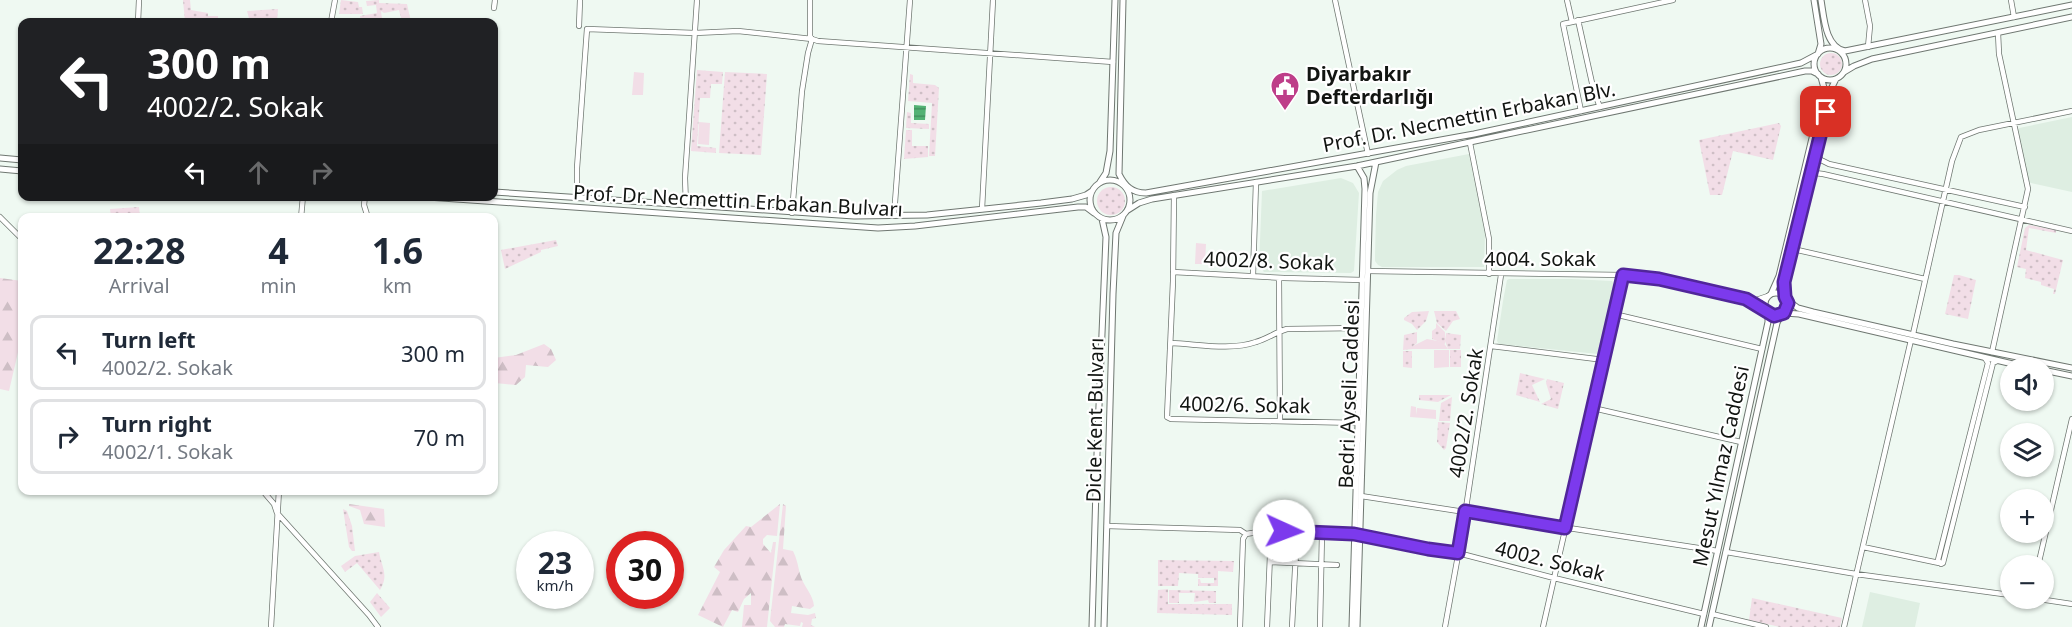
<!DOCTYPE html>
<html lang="en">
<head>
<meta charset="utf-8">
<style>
	:root { --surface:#fff; --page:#f6f6f7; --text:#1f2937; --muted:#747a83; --line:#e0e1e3 }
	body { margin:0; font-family:"Noto Sans",sans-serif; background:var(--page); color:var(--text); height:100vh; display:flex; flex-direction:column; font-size:22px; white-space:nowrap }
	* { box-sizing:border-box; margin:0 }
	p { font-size:20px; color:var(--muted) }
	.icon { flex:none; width:33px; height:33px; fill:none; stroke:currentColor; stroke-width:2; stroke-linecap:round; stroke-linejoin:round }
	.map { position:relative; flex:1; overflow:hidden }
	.panel { position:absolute; left:18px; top:213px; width:480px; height:282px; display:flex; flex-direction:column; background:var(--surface); border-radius:12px; box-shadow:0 2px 4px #0004 }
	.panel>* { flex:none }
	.hud { position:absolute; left:18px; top:18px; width:480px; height:183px; border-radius:12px; box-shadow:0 2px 4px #0004; background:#202124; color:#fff; overflow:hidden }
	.controls { position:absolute; left:2000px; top:357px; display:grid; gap:12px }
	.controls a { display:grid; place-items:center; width:54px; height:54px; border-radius:50%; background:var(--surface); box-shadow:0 2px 4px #0004; font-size:30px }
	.speed { position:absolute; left:516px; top:531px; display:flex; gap:12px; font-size:30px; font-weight:700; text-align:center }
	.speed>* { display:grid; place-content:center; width:78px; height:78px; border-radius:50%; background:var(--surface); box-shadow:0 2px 4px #0004; line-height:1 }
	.speed small { font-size:15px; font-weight:400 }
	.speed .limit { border:9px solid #d22; background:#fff; color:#111 }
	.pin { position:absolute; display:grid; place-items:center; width:51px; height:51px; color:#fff; margin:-26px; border-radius:12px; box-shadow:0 3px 9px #0006 }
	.me { position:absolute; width:66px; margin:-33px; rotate:92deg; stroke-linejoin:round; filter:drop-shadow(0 0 4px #0008) }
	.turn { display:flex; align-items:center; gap:21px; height:126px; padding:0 30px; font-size:27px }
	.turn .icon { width:78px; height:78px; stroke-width:2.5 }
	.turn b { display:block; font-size:42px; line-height:51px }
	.lanes { display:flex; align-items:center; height:57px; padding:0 30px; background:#0003; justify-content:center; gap:30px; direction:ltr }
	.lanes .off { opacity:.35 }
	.eta { display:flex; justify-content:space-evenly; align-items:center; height:102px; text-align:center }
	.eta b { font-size:36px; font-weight:700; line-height:42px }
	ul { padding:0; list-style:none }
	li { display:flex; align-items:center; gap:18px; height:75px; margin:0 12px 9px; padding:0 18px; border:3px solid var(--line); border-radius:12px }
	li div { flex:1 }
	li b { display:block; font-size:22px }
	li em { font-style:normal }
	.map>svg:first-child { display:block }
	.built { fill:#deeee2 }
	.grass { fill:url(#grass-dots) }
	.forest { fill:url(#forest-firs) }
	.park { fill:url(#park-tufts) }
	.pitch { fill:#f2dee7 }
	.water { fill:url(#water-rules) }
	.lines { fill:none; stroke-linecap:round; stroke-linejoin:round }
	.minor-casing { stroke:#6f7771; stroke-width:6 }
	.major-casing { stroke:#6f7771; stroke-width:7 }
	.minor { stroke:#fff; stroke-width:4.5 }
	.major { stroke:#fff; stroke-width:5 }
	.route-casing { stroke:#51269a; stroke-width:15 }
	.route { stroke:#7c3aed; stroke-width:10 }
	.labels { text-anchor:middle; stroke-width:4.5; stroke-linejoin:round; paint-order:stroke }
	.poi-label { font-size:20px; font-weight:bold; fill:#121512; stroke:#fff; text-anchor:start }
	.street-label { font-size:20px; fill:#121512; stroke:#fff }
</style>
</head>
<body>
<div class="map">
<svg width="2072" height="627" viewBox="0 0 2072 627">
	<defs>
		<pattern id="grass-dots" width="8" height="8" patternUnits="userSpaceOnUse" patternTransform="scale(1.5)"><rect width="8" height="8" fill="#f2dee7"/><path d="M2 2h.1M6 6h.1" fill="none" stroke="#cebec5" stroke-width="1.8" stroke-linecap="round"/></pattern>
		<pattern id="forest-firs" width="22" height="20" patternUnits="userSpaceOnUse" patternTransform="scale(1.5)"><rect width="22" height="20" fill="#f2dee7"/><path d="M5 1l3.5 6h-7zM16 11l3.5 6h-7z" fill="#cebec5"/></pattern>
		<pattern id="park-tufts" width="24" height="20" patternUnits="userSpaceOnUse" patternTransform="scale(1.5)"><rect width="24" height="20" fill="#f2dee7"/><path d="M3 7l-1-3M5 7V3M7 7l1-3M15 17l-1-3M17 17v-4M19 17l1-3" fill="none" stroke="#cebec5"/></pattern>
		<pattern id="water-rules" width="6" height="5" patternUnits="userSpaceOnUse" patternTransform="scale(1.5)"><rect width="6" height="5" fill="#53b274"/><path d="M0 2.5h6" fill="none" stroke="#43905e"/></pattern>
	</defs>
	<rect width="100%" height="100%" fill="#eff9f2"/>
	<path class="built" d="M2072,117V192L2031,183L2027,180L2017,131L2019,128Z
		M1469,154L1485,234L1484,267H1382L1378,265L1375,261V255L1376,215L1378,192L1383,181L1397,170L1406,166Z
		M1341,178L1353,183L1359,193L1354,271L1351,273L1264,272L1259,266L1262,191Z
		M1509,279H1571L1612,281L1614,285L1600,351L1598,354L1499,344L1497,341L1503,301L1507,280Z
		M1870,592L1920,603L1915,627H1862Z"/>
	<path class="grass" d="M183,0H190L191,10L208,13V16H218V18L203,22L201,18L198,19V22H185Z
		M341,0L358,2L359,7H362L363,14H339Z
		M379,0V3L407,4L411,22H384L401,18L399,10L384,13L381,11L382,19L361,22L360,16L377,13L376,5L367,6L366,1Z
		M278,9L277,22H250L247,11Z
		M1820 64a11 11 0 1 1 22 0a11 11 0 1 1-22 0Z
		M697,70L723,72L722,84H711L710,98H700L697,146L716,148V153L691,151Z
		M725,72L767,74L761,155L719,153Z
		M910,74L913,75V83L935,85L939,88L935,156H929L932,103L908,101Z
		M907,112L911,113V123L929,124V129L906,128Z
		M1779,123L1781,126L1773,160L1733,151L1722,195H1710L1699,140Z
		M906,130H912V146H928V157L904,159Z
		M1097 201a14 14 0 1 1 28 0a14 14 0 1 1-28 0Z
		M139,207L140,217H111L110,209Z
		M2029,225L2056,230V233L2029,228L2026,250L2063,260L2055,294H2053L2054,289L2041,285V282L2025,278L2026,269L2017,267L2025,228Z
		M556,240L558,246L541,250V252L505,269L501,250Z
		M1954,275H1959L1976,280L1968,319L1945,314Z
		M1429,311L1426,321L1417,330L1412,324L1404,320V318L1412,312Z
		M1434,311H1456L1460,319L1453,321L1446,331L1437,323Z
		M1436,323L1445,332V344L1432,339V331L1436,328Z
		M1417,332V343L1413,346V349L1403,350L1404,335Z
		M1446,333L1461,335L1460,349H1448L1445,341Z
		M1450,350H1461V367H1450Z
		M1403,351H1412V368L1403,367Z
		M1520,373L1545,379L1532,385L1540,402L1516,395Z
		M1547,379L1564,383L1558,409L1541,404L1551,399L1546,383Z
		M1419,395H1451L1438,402L1419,400Z
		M1452,397L1450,421H1439L1441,403Z
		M1438,422L1450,423L1446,448L1444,450L1437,442Z
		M343,509L347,511L352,526L355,551H352L349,547Z
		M379,552C382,568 389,575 380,590L357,563L345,572L341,566L355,556Z
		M1158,560L1234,561L1233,572L1218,571V586H1198V579H1200L1201,583H1214V578H1198V574L1179,573L1178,586H1158Z
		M1168,589V604H1232V615L1157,613L1158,590Z
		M1169,590L1216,591V603H1209L1208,600L1194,602L1195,593H1179V603H1169Z
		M377,593L390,608L381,617L370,602Z
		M1752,598L1842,618L1840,627H1780L1749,620Z"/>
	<path class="forest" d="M0,278L22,281V335L9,391L0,389Z
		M544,344L551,349L556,360L548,367L526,365L525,377L516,385L495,383L496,404L494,405V358L516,355Z
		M349,504L384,509L385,527L364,524L360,510L349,506Z
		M780,504L777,536L767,535L763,539V544L771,553L773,542H776L767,627H742L744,605H751V593L744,599L738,612L732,610L723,627L698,615L720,572L714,567L724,550L746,526L751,527Z
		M783,504L786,506L783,549L793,551C797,559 798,566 800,574C803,586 813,594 814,606L810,609L792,606L791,613L808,615L815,613L816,618L812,619L811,625L815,627H802L803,623L801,622L800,626L785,624L784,627H775L770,621Z"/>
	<path class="park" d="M1427,339L1443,342L1448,349H1413V346Z"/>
	<path class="pitch" d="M634,72L644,73L643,95H632Z
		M699,122L710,123L709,145L698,144Z
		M1196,243L1206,244L1205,264H1195Z
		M1449,350V367L1434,368V350Z
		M1411,406L1416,407V415L1417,408L1436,410V419L1410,417Z"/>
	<path class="water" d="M914,105L926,106L925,120H914Z"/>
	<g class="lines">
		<g class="minor-casing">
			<path id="minor" d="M810,0V36L812,39L818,41L1113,62
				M1335,0L1368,154
				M1567,0L1572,22
				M1865,0L1870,26L1868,47
				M2011,0L2014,17
				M494,8L495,0
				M1578,20L1594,92L1600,107
				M138,22L139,0
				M331,22L335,0
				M579,26L580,0
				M1581,111L1563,24L1673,0
				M1470,143L1489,239V274
				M1817,154L1821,160L1829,164L2025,207
				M1811,175L1815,173L1823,174L2072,231
				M1174,195L1173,281L1167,417L1171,419L1358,423
				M365,196L364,205L368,218
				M577,198V168L587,29L695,33L738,31L812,39L808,53L802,91L792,213
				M686,205L685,178L697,0
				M982,209L993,0
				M894,216L910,0
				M0,217L22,239
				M301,218L303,196
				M1793,249L1925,279
				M1368,271L1623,275L1673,282L1746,299
				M1173,272L1284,278L1363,280
				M1253,276L1256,182
				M1279,278L1280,421
				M1766,309L1746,299L1756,300L1768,296
				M1614,314L1762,349
				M1913,334L1952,161L1961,137L1979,130L2072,111
				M1171,343C1198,344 1230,351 1256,342C1267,339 1276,332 1287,329L1361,328
				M1491,346L1604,360
				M1992,352L2028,189L1999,54L1998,33
				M1985,358L1988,363L1938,560L1941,564L1943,563L1993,363L1997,361
				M1593,408L1741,442
				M262,490L274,504L277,513L369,615L378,627
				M1361,496L1718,551
				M1107,526L1240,530L1246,534
				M1246,534L1264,531L1360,534L1428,549L1458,553L1554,578L1704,614
				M1863,547L1939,563
				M1726,552L1856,574L2010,595
				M1270,562L1337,565
				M2038,566L2072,419
				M2032,598L2072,604
				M1712,614L1766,627
				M271,627L279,490
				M1240,627L1243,539L1246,534
				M1267,627L1271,531
				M1292,627L1297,532
				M1320,627L1322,533
				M1445,627L1463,528L1501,275
				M1543,627L1623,275
				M1844,627L1911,340"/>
		</g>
		<g class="major-casing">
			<path id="major" d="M1123,0L1119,174C1125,186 1132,193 1146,193L1474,134L1801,63L1818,54L1821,44L1814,0
				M1821,0C1824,17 1825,47 1845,51L2072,5
				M1814 64a16 16 0 1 1 32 0a16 16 0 1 1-32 0Z
				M1844,72L1854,66L1872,59L2072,17
				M0,158L22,160
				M0,169L22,171
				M1090 200a20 20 0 1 1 40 0a20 20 0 1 1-40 0Z
				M1100,182L1106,173L1110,151L1115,0
				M494,192L854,216L927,215L1041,203L1072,199L1086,195L1092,191
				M413,196L878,228L915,226L1078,207H1086L1094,213
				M1128,210L1139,203L1152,199L1357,166L1805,71H1812L1818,74
				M1765 304a11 11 0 1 1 22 0a11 11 0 1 1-22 0Z
				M1771,294L1779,276L1824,88L1821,77
				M1785,297L1784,282L1817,154L1830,91L1836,79
				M1787,300L1798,308L1813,312L1953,344L2072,368
				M1784,313L1799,314L2030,368
				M2043,370L2072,376
				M1092,627L1097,454L1106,237L1102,219
				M1104,627L1113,294L1116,233L1123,216
				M1352,627L1365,189L1364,178L1357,166
				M1357,627L1370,193L1376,162
				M1701,627L1768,322V312
				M1709,627L1777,323L1781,315"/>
		</g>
		<use href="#minor" class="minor"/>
		<use href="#major" class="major"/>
	</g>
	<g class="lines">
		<g class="route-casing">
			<path id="route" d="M1284,531L1354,534L1428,549L1458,553L1465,511L1565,528L1623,275L1659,279L1746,299L1774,316L1784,313L1788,303L1785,297L1784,282L1826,112"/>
		</g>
		<use href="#route" class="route"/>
	</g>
	<defs>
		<g id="civic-pin" transform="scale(1.5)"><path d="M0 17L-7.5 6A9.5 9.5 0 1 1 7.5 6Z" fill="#be3e89" stroke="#fff"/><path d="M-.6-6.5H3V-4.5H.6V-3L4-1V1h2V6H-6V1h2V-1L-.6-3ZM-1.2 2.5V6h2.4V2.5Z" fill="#fff"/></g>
	</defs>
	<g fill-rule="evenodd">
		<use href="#civic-pin" x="1285" y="86"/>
	</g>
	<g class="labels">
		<g class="poi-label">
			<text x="1306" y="81">Diyarbakır<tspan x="1306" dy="23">Defterdarlığı</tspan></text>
		</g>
		<g class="street-label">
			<text transform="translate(1469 117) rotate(-11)" y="7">Prof. Dr. Necmettin Erbakan Blv.</text>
			<text transform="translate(738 201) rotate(3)" y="7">Prof. Dr. Necmettin Erbakan Bulvarı</text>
			<text x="1540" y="266">4004. Sokak</text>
			<text transform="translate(1269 261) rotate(2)" y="7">4002/8. Sokak</text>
			<text transform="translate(1349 394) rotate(-88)" y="7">Bedri Ayseli Caddesi</text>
			<text transform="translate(1245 405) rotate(1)" y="7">4002/6. Sokak</text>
			<text transform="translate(1466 413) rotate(-81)" y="7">4002/2. Sokak</text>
			<text transform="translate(1095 420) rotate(-89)" y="7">Dicle Kent Bulvarı</text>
			<text transform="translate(1721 466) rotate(-78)" y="7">Mesut Yılmaz Caddesi</text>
			<text transform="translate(1550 561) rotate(14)" y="7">4002. Sokak</text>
		</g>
	</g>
</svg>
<div class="controls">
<a><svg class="icon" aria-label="sound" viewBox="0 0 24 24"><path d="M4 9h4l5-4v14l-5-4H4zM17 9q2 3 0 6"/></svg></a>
<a><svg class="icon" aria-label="layers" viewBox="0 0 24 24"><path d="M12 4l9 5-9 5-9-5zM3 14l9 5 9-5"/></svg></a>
<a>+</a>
<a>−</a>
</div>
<div class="speed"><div>23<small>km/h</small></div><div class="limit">30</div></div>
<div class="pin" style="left:1826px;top:112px;background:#d93025"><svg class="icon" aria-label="arrive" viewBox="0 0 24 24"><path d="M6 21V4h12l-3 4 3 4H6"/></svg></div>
<svg class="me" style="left:1284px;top:531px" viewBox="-20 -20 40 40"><circle r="19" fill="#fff"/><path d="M0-13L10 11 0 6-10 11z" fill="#7c3aed"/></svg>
<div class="hud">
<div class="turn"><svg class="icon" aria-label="left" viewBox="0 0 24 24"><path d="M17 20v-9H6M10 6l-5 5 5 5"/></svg><div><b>300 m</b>4002/2. Sokak</div></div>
<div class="lanes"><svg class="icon" aria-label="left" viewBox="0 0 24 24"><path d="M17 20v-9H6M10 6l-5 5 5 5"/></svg><svg class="icon off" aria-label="ahead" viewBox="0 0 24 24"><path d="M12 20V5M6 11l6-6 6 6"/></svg><svg class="icon off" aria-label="right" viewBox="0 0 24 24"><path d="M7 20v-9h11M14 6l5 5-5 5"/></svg></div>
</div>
<section class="panel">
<div class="eta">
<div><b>22:28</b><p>Arrival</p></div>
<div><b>4</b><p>min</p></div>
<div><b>1.6</b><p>km</p></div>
</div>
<ul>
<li><svg class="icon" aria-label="left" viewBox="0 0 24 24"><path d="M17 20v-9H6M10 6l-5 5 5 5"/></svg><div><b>Turn left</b><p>4002/2. Sokak</p></div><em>300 m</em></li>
<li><svg class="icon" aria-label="right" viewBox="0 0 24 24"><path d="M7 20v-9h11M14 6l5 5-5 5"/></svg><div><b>Turn right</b><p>4002/1. Sokak</p></div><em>70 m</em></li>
</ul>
</section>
</div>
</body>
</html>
